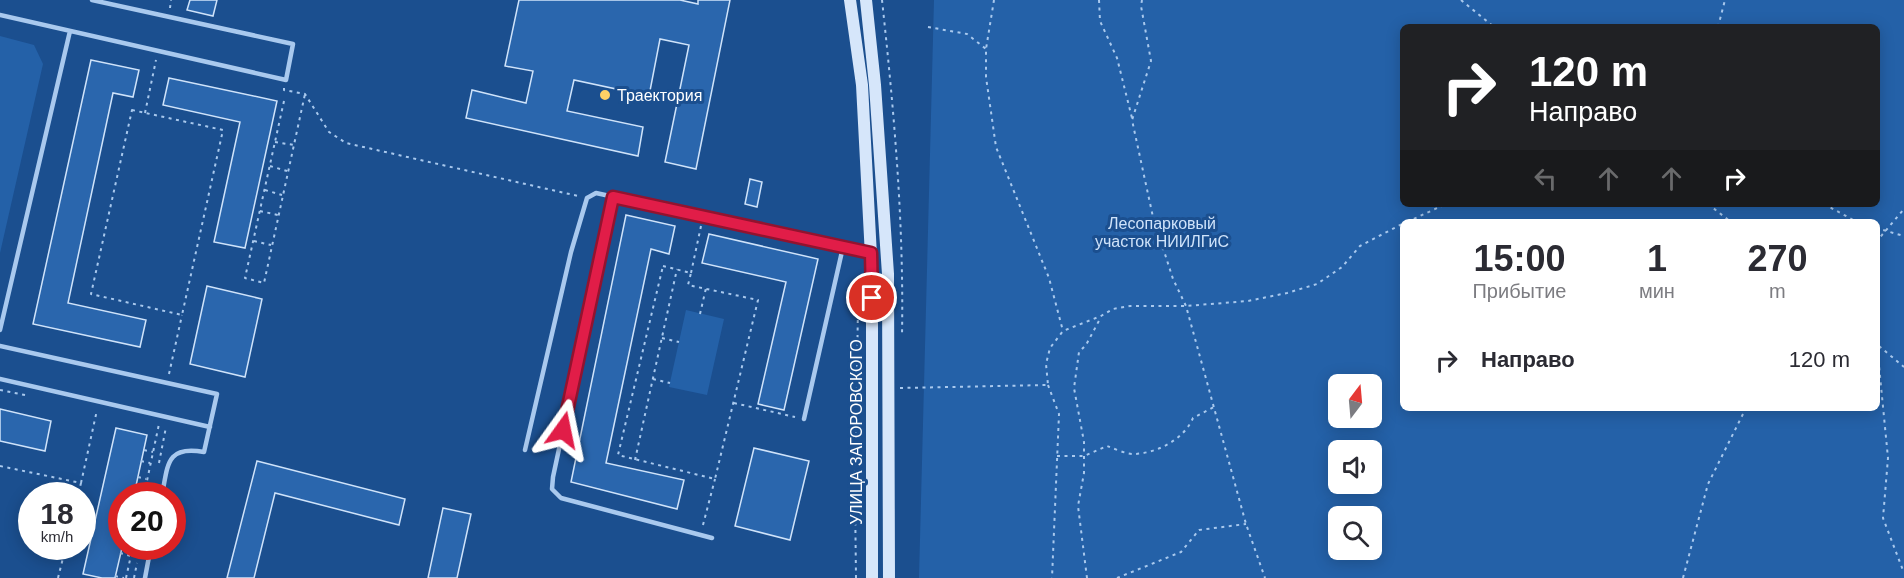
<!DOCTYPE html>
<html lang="ru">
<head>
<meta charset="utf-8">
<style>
	:root { --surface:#fff; --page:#f2f2f3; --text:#2b2b33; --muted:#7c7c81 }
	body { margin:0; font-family:Arial,sans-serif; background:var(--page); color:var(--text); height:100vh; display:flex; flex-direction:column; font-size:22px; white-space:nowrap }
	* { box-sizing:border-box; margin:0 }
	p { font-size:20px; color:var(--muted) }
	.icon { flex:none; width:33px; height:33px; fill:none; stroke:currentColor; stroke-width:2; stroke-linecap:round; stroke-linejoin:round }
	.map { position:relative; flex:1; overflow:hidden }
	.details { position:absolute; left:1400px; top:219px; width:480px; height:192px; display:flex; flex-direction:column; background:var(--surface); border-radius:9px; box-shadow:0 3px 15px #0003 }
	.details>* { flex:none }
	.guide { position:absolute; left:1400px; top:24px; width:480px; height:183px; border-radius:9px; box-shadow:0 3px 15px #0003; background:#202124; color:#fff; overflow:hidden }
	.needle { width:39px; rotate:16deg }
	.tools { position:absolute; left:1328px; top:374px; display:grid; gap:12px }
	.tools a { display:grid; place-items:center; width:54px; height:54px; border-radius:9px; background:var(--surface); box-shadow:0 3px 15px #0003; font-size:30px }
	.speed { position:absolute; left:18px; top:482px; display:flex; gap:12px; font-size:30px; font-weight:700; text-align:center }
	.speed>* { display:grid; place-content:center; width:78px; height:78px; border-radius:50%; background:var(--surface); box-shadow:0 3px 15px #0003; line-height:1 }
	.speed small { font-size:15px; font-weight:400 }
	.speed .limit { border:9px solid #d22; background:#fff; color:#111 }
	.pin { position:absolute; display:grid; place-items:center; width:51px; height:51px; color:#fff; margin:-26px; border:3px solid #fff; border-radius:50%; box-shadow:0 2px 6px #0007 }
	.me { position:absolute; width:66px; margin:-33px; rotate:12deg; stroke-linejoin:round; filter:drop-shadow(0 0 4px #0008) }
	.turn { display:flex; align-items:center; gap:21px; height:126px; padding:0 30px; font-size:27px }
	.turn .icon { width:78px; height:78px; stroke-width:2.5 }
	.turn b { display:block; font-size:42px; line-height:51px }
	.lanes { display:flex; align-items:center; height:57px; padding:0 30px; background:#0003; justify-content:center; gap:30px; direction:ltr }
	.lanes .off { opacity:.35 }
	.eta { display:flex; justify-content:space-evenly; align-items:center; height:102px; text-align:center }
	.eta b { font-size:36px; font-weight:600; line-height:42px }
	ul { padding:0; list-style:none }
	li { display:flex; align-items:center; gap:18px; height:78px; padding:0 30px }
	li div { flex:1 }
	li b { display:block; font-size:22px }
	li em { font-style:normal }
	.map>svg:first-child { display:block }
	.green { fill:#2461a8; fill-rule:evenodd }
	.building { fill:#2a66ad; stroke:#cfe3fa; stroke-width:1.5 }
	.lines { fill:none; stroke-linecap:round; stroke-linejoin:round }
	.path { stroke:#a9c9ee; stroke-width:2; stroke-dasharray:3 4.5; stroke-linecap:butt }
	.lane { stroke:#a9c9ee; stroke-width:4.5 }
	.secondary { stroke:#d6e6fa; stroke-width:12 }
	.route-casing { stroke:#92132f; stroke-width:15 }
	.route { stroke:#e11d48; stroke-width:10 }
	.poi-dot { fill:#ffd166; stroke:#1b4f8f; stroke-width:2 }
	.labels { text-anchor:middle; stroke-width:6; stroke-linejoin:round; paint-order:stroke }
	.poi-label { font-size:16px; fill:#fff; stroke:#1b4f8f; text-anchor:start }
	.park-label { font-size:16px; fill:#cfe3fa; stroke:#1b4f8f }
	.street-label { font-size:16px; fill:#fff; stroke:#1b4f8f }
</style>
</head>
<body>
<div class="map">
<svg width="1904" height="578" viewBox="0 0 1904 578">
	<rect width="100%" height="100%" fill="#1b4f8f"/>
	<path class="green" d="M934,0H1904V578H919ZM1402,27H1876V204H1402ZM1402,222H1876V408H1402ZM1338,384H1371V417H1338ZM1338,450H1371V483H1338ZM1338,516H1371V549H1338Z
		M0,36L34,45L43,64L0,253Z
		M686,310L724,319L707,395L669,387Z"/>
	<path class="building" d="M190,0H217L213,16L187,10Z
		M519,0H680L698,4V0H730L696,169L665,162L689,45L660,39L649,96L574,80L567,111L643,127L638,156L466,118L472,90L526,103L533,71L505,66Z
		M91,60L139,70L133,97L113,93L68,303L146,320L140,347L33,324Z
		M169,78L277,101L245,248L214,242L240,122L163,105Z
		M750,179L762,182L757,207L745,204Z
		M626,215L675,226L669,254L651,249L606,463L684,480L677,509L571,482Z
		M709,234L818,259L784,410L758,404L786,282L702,263Z
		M207,286L262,299L245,377L190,364Z
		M0,409L51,421L45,451L0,441Z
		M116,428L147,435L134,495H122V548L115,578H102L83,574Z
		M754,448L809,461L790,540L735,526Z
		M257,461L405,499L399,525L275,493L254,578H227Z
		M443,508L471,514L457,578H428Z"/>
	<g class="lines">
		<path class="path" d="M882,0C894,111 904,223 902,335
			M994,0L986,49V77L996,147L1049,278L1063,331
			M1099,0L1100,21L1117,58L1132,118
			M1142,0L1141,6L1151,61L1132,120L1153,217L1173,279L1186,306L1246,524L1265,578
			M1461,0L1494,27
			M170,8L171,0
			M928,27L967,34L986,49
			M1718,27L1725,0
			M284,88V90L305,94L329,132L346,143L578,196
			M284,101L245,278L264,283L305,94
			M132,110L223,130L182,315L91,294Z
			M145,113L156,60
			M275,142L294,145
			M270,166L287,171
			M265,190L282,195
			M1708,204L1731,222
			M1824,204L1857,222
			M260,211L278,215
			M1407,222L1446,204
			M1876,228L1904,236
			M254,241L271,245
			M1876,242L1904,209
			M663,266L691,273L688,285L758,300L715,479L618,455Z
			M691,273L701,226
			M700,314L706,288
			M662,338L679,342
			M1877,345L1888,458L1883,518L1904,573
			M1879,346L1904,367
			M169,374L182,315
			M653,379L670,383
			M1048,385L1059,414L1052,578
			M900,388L1048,385L1046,364L1050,348L1063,331L1101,316L1113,309L1130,306H1186L1248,301L1287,293L1317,284L1342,267L1360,246L1402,224
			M0,390L25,395
			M734,403L795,417
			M144,450L153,452
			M1057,456H1084L1107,446C1115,449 1126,454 1134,454C1158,453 1184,439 1193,418L1214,407
			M635,460L677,269
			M141,461L150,463
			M159,463L166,427
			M0,466L81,483L78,495
			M138,477L146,479
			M81,483L97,410
			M144,495L159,424
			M703,525L715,479
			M120,553L131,556
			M115,576L124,578
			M58,578L66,546
			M126,578L133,546
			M134,578L137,563
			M856,578L855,495L858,307
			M1087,578L1078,506L1084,473V442L1074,388L1079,352L1086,345L1101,317
			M1117,578L1181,552L1199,530L1246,524
			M1683,578L1708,484L1746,408"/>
		<path class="lane" d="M0,15L286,80L293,44L92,0
			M613,197L553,477L552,489L561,498L712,538
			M0,330L70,31
			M0,346L217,394L204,452C166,445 168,465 162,495
			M0,379L210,427
			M804,419L843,247
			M525,450L571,252L587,198L596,193L868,252
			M145,578L151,546"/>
		<path class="secondary" d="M850,0L862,85L872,275V578
			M866,0L875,85L888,274L889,578"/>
	</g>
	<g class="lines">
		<g class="route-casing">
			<path id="route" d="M563,430L613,197L871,253L872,298"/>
		</g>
		<use href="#route" class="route"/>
	</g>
	<circle class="poi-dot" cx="605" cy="95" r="6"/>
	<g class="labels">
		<g class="poi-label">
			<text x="617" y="101">Траектория</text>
		</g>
		<g class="park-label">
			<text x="1162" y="229">Лесопарковый<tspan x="1162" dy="18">участок НИИЛГиС</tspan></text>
		</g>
		<g class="street-label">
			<text transform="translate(856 432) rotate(-90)" y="6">УЛИЦА ЗАГОРОВСКОГО</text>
		</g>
	</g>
</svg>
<div class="tools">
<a><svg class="needle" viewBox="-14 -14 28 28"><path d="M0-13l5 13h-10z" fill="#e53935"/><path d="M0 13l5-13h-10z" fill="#7c7c81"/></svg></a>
<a><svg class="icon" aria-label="sound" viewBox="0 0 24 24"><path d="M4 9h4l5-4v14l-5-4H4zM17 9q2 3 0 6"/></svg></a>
<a><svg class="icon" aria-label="search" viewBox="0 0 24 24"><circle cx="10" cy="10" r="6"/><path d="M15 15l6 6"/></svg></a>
</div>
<div class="speed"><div>18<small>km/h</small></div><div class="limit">20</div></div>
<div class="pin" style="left:872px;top:298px;background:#d93025"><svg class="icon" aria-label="arrive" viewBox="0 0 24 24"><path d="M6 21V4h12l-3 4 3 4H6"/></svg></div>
<svg class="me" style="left:563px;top:430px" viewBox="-20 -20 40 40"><path d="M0-17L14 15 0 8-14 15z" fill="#e11d48" stroke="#fff" stroke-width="4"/></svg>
<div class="guide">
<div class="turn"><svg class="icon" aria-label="right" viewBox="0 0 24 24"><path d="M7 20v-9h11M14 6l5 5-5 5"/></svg><div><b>120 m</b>Направо</div></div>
<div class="lanes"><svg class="icon off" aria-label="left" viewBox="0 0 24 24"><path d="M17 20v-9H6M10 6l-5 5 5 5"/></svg><svg class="icon off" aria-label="ahead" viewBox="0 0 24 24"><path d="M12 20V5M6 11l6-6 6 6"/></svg><svg class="icon off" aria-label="ahead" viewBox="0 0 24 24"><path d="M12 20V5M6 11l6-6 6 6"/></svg><svg class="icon" aria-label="right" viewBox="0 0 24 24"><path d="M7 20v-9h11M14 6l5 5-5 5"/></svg></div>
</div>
<section class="details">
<div class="eta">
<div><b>15:00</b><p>Прибытие</p></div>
<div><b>1</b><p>мин</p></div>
<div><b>270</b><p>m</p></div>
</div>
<ul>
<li><svg class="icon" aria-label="right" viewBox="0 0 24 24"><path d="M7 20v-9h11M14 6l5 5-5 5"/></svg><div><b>Направо</b></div><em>120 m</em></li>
</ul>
</section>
</div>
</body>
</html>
